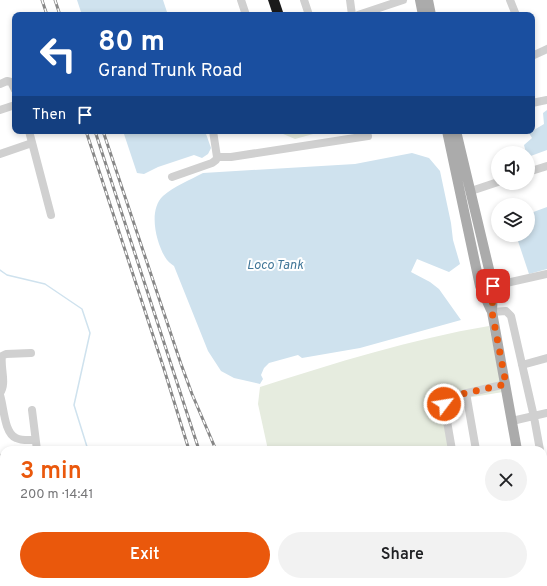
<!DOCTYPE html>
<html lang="en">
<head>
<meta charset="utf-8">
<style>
	:root { --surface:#fff; --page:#f2f2f2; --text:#202124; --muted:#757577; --accent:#ea580c }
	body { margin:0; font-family:Overpass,sans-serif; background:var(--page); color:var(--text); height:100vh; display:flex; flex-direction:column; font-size:15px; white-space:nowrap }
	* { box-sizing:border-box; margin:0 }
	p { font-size:13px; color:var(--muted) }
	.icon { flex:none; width:22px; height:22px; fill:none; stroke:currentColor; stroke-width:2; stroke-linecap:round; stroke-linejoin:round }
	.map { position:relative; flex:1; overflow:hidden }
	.side { position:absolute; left:0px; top:446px; width:547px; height:140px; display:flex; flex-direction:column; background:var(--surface); border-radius:12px 12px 0 0; box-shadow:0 2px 6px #0003 }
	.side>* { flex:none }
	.top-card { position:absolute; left:12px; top:12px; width:523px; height:122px; border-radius:8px; box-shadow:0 2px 6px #0003; background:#1a4fa0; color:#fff; overflow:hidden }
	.tools { position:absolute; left:491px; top:146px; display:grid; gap:8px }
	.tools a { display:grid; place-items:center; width:44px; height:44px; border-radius:50%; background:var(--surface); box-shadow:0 2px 6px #0003; font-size:20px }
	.pin { position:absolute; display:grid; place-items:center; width:34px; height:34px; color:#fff; margin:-17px; border-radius:8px; box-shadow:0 2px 6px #0006 }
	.me { position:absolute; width:44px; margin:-22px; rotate:59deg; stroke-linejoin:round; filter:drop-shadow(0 0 3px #0008) }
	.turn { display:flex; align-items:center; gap:14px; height:84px; padding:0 20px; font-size:18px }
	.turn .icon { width:52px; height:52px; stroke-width:2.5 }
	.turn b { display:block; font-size:28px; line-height:34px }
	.then { display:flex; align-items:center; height:38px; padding:0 20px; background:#0003; gap:8px; font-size:15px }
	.round { display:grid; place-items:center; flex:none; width:42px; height:42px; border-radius:21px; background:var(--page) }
	.head { display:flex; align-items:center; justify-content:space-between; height:68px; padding:0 20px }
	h1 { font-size:24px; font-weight:600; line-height:30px; color:var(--accent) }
	.cta { display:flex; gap:8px; margin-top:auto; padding:8px 20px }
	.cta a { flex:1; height:46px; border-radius:24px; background:var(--accent); color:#fff; font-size:16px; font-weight:600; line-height:46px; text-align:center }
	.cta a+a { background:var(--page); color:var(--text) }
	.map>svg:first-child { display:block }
	.green { fill:#e6ecdf }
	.water { fill:#cfe2ee }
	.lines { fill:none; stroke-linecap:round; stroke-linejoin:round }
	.stream { stroke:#cfe2ee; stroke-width:1.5 }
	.building { fill:#1a1a1a }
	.minor { stroke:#d0d0d0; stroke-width:8 }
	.major { stroke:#ababab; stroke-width:10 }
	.rail-casing { stroke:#888; stroke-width:3 }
	.rail { stroke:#fff; stroke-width:1.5; stroke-dasharray:4.5; stroke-linecap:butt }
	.route { stroke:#ea580c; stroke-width:7; stroke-dasharray:0 12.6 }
	.labels { text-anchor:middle; stroke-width:4; stroke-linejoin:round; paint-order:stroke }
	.water-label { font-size:13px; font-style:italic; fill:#3f7597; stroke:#fff }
</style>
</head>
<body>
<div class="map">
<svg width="547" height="586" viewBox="0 0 547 586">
	<rect width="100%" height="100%" fill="#fff"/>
	<path class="green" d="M276,131H324L295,139Z
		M489,326L503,392L442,402L451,446L434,450H268L258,404L260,387C335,363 411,339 489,326Z"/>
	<path class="water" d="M77,0H163L168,15H82Z
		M547,110V150L528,157V153H526L524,145L532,138L529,133L544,124L543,113Z
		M123,131H205L211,148L208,154L202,158L194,155L158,167L144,174L137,173Z
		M412,153L429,158L440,171L451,223L453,240L460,264L449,272L417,259L411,272L430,282L439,289L461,320L360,348L302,358L298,355L269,363L264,368L261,375L263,379L260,384L234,378L221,371L208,351L174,266C171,264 167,261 165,257C156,242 148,210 163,196C174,186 190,180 203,173L355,164Z
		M547,207V269L529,274L516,235H528V214Z"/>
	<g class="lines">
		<path class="stream" d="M0,270L7,275L45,284L82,309L90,333L74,405L88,450
			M20,586L21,582"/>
	</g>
	<path class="building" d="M268,0H279L284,15H273Z"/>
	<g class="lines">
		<path class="minor" d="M241,0L246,15
			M304,0L309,15
			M350,0L352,15
			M510,0L516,15
			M358,15L403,0
			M532,56L547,49
			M0,84L7,81L11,82L15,90
			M532,103L547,100
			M0,110L15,105
			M29,131L51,215
			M0,154L32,143
			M217,157H231L368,136
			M528,172L547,166
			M172,177L212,163L216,160L217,157L213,131
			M471,191L498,182
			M493,286L547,274
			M492,312L506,311L511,316L534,417L540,450
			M522,365L547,358
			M0,393C7,383 0,368 2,356L6,354L31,353
			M466,393L476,450
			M0,395C4,407 4,433 16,438C22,441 29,440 35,440
			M32,410L37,450
			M512,421L547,413
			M452,450L444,404L446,398L506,384
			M0,458L4,457
			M543,465L547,487
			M0,477L4,484
			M0,490L4,488
			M543,545L547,566
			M384,582L385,586
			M430,582L431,586
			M477,582L478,586"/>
		<path class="major" d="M420,0L423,15
			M428,0L431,15
			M447,131L480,286L491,310
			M456,131L493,286L492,312L517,450
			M543,582V586"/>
		<g class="rail-casing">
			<path id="rail" d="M42,0L47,15
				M55,0L60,15
				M86,131L164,369L189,450
				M95,131L199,450
				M103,131L181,364L192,394L216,450
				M225,582L226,586
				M232,582L233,586
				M241,582L242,586
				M300,582L303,586"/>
		</g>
		<use href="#rail" class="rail"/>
	</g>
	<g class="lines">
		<path class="route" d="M444,404V400L449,397L506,384L492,312L493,286"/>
	</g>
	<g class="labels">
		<g class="water-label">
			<text x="275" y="269">Loco Tank</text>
		</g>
	</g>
</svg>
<div class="tools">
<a><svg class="icon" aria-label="sound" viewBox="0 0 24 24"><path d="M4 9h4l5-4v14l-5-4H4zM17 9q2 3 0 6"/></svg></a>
<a><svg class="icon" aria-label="layers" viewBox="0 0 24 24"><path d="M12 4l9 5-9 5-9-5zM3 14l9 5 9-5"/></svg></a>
</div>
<div class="pin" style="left:493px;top:286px;background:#d93025"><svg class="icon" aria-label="arrive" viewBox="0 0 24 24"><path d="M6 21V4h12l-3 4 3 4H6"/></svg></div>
<svg class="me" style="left:444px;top:404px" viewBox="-20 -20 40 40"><circle r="17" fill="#ea580c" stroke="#fff" stroke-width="3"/><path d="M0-11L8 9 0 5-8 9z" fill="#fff"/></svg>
<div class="top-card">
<div class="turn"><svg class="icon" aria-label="left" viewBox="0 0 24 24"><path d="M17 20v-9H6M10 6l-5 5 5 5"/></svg><div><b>80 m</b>Grand Trunk Road</div></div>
<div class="then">Then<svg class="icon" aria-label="arrive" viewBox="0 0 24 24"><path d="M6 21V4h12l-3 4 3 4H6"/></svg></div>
</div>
<section class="side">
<div class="head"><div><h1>3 min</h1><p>200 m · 14:41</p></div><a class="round"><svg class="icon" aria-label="close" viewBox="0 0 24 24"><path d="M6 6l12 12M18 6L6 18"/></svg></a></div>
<div class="cta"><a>Exit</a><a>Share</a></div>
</section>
</div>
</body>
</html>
